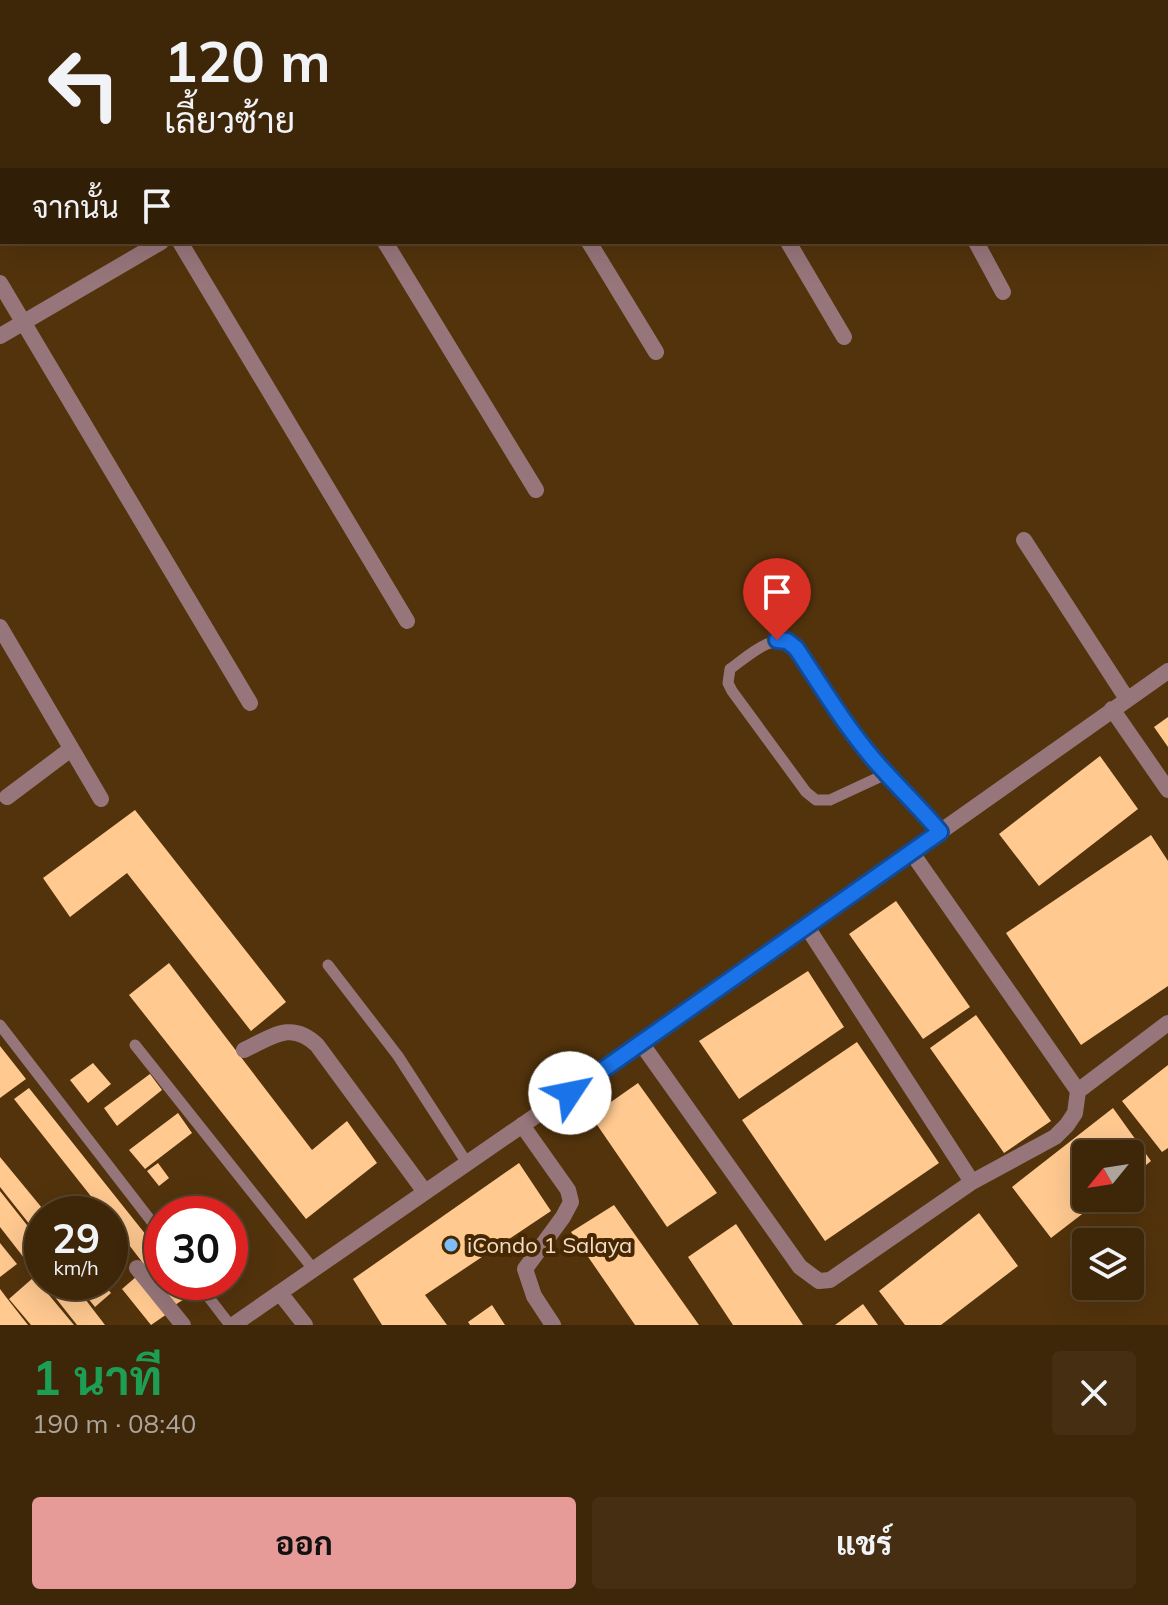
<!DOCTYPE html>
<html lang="th">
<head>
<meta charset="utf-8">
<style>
	:root { --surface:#3e2609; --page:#452e12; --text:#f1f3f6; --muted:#ada59c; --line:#57432a; --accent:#e69b98 }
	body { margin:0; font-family:Mulish,Sarabun,sans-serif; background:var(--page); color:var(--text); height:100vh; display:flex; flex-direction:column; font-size:30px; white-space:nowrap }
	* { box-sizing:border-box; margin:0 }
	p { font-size:26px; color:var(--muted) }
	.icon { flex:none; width:44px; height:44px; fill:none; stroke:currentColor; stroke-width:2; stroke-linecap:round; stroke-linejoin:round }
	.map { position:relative; height:1325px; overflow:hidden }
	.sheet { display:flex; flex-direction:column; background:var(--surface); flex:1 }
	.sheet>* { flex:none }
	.banner { position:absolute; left:0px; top:0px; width:1168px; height:244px; box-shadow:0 8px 32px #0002,0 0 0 2px var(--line); background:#3e2609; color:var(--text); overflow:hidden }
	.needle { width:52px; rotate:240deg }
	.buttons { position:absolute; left:1072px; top:1140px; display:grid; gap:16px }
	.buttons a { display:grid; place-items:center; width:72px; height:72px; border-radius:8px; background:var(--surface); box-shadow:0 8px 32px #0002,0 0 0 2px var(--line); font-size:40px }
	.speed { position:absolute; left:24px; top:1196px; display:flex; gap:16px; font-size:40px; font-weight:700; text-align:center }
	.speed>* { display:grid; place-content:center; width:104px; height:104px; border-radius:50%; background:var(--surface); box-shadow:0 8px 32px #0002,0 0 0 2px var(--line); line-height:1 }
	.speed small { font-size:20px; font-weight:400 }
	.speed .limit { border:12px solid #d22; background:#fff; color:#111 }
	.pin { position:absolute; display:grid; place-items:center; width:68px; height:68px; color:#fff; margin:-82px -34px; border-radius:50% 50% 50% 0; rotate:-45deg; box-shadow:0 0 8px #0007 }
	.pin .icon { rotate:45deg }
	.me { position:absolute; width:88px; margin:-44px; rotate:56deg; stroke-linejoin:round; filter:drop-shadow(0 0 6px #0008) }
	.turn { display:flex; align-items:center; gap:28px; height:168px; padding:0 32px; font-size:36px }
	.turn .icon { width:104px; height:104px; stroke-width:2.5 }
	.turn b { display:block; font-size:56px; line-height:68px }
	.then { display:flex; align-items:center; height:76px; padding:0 32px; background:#0003; gap:16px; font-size:30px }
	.round { display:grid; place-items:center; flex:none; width:84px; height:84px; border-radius:8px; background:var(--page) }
	.summary { display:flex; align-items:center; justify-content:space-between; height:136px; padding:0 32px }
	h1 { font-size:48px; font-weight:700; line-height:60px; color:#1e9e55 }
	.primary-button { display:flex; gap:16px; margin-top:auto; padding:16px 32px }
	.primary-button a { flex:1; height:92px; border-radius:8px; background:var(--accent); color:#111; font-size:32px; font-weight:700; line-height:92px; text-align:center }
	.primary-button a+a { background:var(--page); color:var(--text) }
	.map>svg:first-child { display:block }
	.building { fill:#ffc990 }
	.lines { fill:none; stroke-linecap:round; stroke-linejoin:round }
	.service { stroke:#97767b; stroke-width:11 }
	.minor { stroke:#97767b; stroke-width:16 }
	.route-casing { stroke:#114b97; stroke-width:20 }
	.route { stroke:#1a73e8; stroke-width:14 }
	.poi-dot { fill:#7dbef9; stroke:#472800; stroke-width:3 }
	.labels { text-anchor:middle; stroke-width:8; stroke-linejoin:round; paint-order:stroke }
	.poi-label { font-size:22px; fill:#f1ddca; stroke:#472800; text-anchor:start }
</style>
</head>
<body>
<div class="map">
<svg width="1168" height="1325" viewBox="0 0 1168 1325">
	<rect width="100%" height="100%" fill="#52330c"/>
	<path class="building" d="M1168,717V747L1154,727Z
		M1100,756L1138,809L1039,886L999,834Z
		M135,810L286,1002L251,1031L127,873L70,917L43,878Z
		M1151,835L1168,861V986L1081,1045L1006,933Z
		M896,901L970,1007L923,1039L849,934Z
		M169,963L312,1150L347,1121L377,1163L306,1219L129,995Z
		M808,971L844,1027L739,1099L699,1041Z
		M976,1015L1051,1121L1004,1153L930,1048Z
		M857,1042L939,1163L825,1241L742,1120Z
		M0,1046L26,1079L0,1098Z
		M93,1063L111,1084L88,1103L70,1080Z
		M1168,1065V1148L1162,1152L1122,1101Z
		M150,1074L162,1090L117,1126L104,1108Z
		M638,1083L717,1193L667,1227L591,1116Z
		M29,1088L162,1255V1282H183L192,1294L175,1305L110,1220V1214H105L14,1099Z
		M1113,1108L1151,1161L1130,1178V1154H1086V1198H1103L1051,1238L1012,1187Z
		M178,1113L192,1133L145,1169L129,1150Z
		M0,1157L47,1214H42V1240L0,1187Z
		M158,1163L169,1178L159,1186L147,1171Z
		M519,1163L551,1211L425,1295L447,1325H382L353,1279Z
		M0,1191L42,1244V1281L0,1227Z
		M614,1205L699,1325H635L571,1232Z
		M979,1213L1018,1266L941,1325H905L879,1291Z
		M736,1224L803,1325H733L688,1257Z
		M0,1243L17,1264L0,1277Z
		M137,1276L167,1314L151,1325L122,1289Z
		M34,1277L74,1325H31L9,1299Z
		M43,1282H72L105,1325H77Z
		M75,1282H102L111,1293L95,1307Z
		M0,1289L6,1297L28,1325H0Z
		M863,1304L878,1325H835Z
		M492,1305L505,1325H470L468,1322Z"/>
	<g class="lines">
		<path class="service" d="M886,774L830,800H816L806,792L732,691L728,683L730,669C750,655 773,630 796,648C820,683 843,721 870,754C892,781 918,804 940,832
			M328,965L398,1056L467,1163
			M0,1025L162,1235
			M135,1045L314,1270
			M197,1282L230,1325"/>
		<path class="minor" d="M34,0L36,2
			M238,0L239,2
			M442,0L443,2
			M645,0L646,2
			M844,0L846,2
			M1056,0L1057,2
			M556,2L559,0
			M1166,188L1168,191
			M180,242L407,621
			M385,242L536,490
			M589,242L656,352
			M788,242L844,337
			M976,242L1003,292
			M0,283L250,703
			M0,336L161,242
			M1024,540L1127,699
			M0,627L101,799
			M1112,709L1168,790
			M7,797L71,749
			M807,927L972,1182
			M641,1043L800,1267L819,1281L830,1280L972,1182L1055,1137L1067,1125L1075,1113L1078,1091L912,853
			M244,1050C272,1037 291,1020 317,1045L425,1192
			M1078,1091L1168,1023
			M522,1125L568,1190L571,1202L563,1217L525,1269L534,1296L553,1325
			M137,1268L183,1325
			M280,1293L305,1325
			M233,1325L641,1043L1168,671"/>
	</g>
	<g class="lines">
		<g class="route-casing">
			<path id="route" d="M570,1093L940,832C923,811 904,793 886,773C851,736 824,690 796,648L787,641L777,640"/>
		</g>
		<use href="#route" class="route"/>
	</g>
	<circle class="poi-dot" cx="451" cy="1245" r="8"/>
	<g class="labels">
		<g class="poi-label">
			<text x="467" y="1253">iCondo 1 Salaya</text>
		</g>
	</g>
</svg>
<div class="buttons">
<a><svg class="needle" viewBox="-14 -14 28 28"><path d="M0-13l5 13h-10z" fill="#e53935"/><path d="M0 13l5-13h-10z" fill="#ada59c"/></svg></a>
<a><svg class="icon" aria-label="layers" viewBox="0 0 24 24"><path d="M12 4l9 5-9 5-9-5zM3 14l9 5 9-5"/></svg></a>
</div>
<div class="speed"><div>29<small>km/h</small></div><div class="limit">30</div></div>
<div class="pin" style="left:777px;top:640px;background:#d93025"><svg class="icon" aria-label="arrive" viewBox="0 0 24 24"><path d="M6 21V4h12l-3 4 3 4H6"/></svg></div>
<svg class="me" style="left:570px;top:1093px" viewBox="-20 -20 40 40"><circle r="19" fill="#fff"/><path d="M0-13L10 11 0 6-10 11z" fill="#1a73e8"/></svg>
<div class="banner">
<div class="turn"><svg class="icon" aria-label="left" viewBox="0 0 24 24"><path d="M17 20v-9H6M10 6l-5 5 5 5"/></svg><div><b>120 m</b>เลี้ยวซ้าย</div></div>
<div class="then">จากนั้น<svg class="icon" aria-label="arrive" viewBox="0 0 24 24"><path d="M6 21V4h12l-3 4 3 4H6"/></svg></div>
</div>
</div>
<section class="sheet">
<div class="summary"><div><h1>1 นาที</h1><p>190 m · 08:40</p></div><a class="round"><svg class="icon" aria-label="close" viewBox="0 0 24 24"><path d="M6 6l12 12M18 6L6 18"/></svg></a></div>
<div class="primary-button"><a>ออก</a><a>แชร์</a></div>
</section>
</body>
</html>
